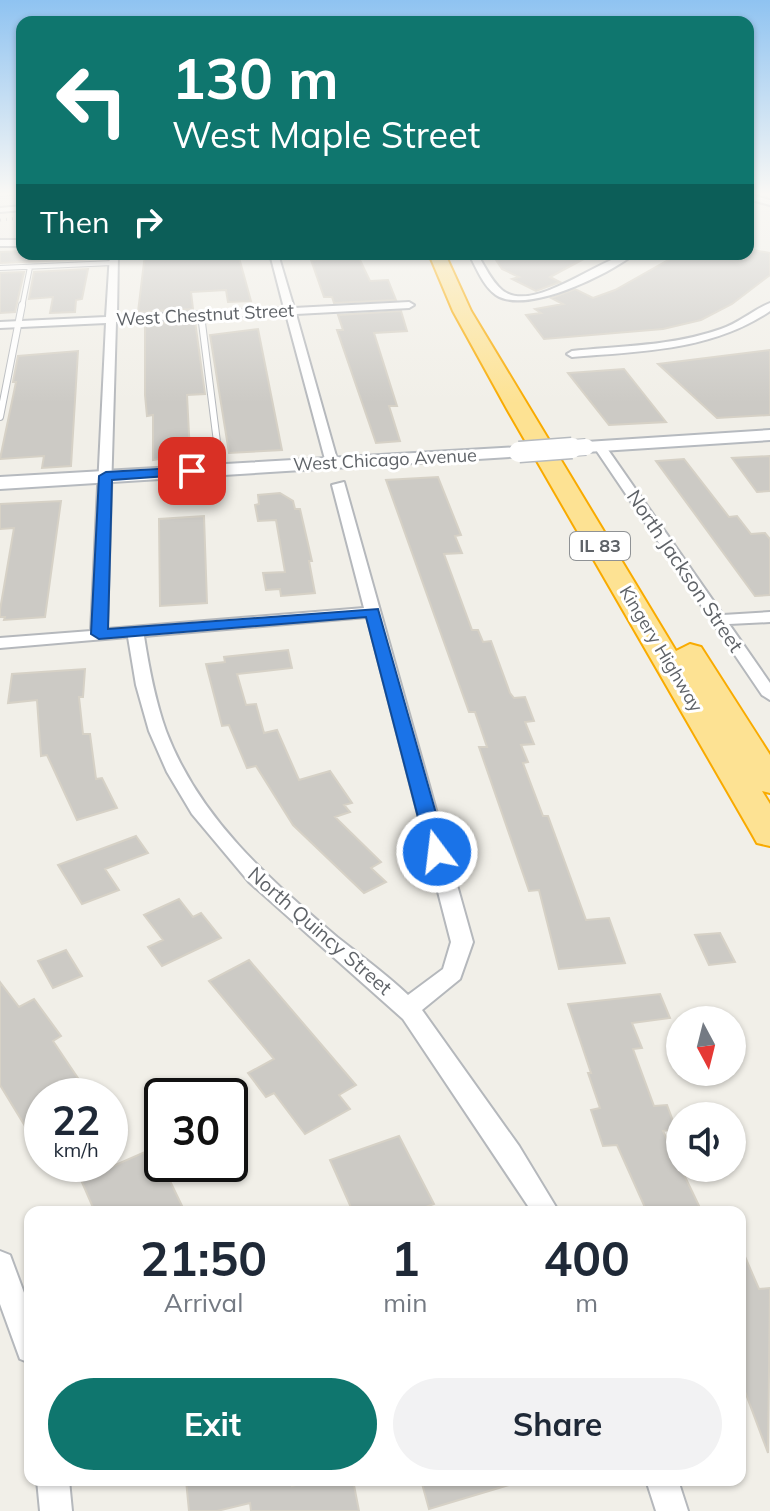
<!DOCTYPE html>
<html lang="en">
<head>
<meta charset="utf-8">
<style>
	:root { --surface:#fff; --page:#f2f2f3; --text:#1f2937; --muted:#747a83; --accent:#0f766e }
	body { margin:0; font-family:Mulish,sans-serif; background:var(--page); color:var(--text); height:100vh; display:flex; flex-direction:column; font-size:30px; white-space:nowrap }
	* { box-sizing:border-box; margin:0 }
	p { font-size:26px; color:var(--muted) }
	.icon { flex:none; width:44px; height:44px; fill:none; stroke:currentColor; stroke-width:2; stroke-linecap:round; stroke-linejoin:round }
	.map { position:relative; flex:1; overflow:hidden }
	.drawer { position:absolute; left:24px; top:1206px; width:722px; height:280px; display:flex; flex-direction:column; background:var(--surface); border-radius:16px; box-shadow:0 2px 6px #0004 }
	.drawer>* { flex:none }
	.top-card { position:absolute; left:16px; top:16px; width:738px; height:244px; border-radius:16px; box-shadow:0 2px 6px #0004; background:#0f766e; color:#fff; overflow:hidden }
	.needle { width:52px; rotate:173deg }
	.fabs { position:absolute; left:666px; top:1006px; display:grid; gap:16px }
	.fabs a { display:grid; place-items:center; width:80px; height:80px; border-radius:50%; background:var(--surface); box-shadow:0 2px 6px #0004; font-size:40px }
	.speed { position:absolute; left:24px; top:1078px; display:flex; gap:16px; font-size:40px; font-weight:700; text-align:center }
	.speed>* { display:grid; place-content:center; width:104px; height:104px; border-radius:50%; background:var(--surface); box-shadow:0 2px 6px #0004; line-height:1 }
	.speed small { font-size:20px; font-weight:400 }
	.speed .limit { border:4px solid #111; border-radius:12px; background:#fff; color:#111 }
	.pin { position:absolute; display:grid; place-items:center; width:68px; height:68px; color:#fff; margin:-34px; border-radius:16px; box-shadow:0 4px 12px #0006 }
	.me { position:absolute; width:88px; margin:-44px; rotate:345deg; stroke-linejoin:round; filter:drop-shadow(0 0 6px #0008) }
	.turn { display:flex; align-items:center; gap:28px; height:168px; padding:0 24px; font-size:36px }
	.turn .icon { width:104px; height:104px; stroke-width:2.5 }
	.turn b { display:block; font-size:56px; line-height:68px }
	.then { display:flex; align-items:center; height:76px; padding:0 24px; background:#0003; gap:16px; font-size:30px }
	.eta { display:flex; justify-content:space-evenly; align-items:center; height:136px; text-align:center }
	.eta b { font-size:48px; font-weight:700; line-height:56px }
	.cta { display:flex; gap:16px; margin-top:auto; padding:16px 24px }
	.cta a { flex:1; height:92px; border-radius:48px; background:var(--accent); color:#fff; font-size:32px; font-weight:700; line-height:92px; text-align:center }
	.cta a+a { background:var(--page); color:var(--text) }
	.map>svg:first-child { display:block }
	.building { fill:#cccac5; stroke:#d6d1c6; stroke-width:2 }
	.lines { fill:none; stroke-linecap:round; stroke-linejoin:round }
	.lane-far2-casing { stroke:#b5b8bc; stroke-width:6 }
	.lane-far1-casing { stroke:#b5b8bc; stroke-width:8 }
	.lane-casing { stroke:#b5b8bc; stroke-width:10 }
	.street-casing { stroke:#b5b8bc; stroke-width:4 }
	.secondary-casing { stroke:#b6babf; stroke-width:4 }
	.highway-casing { stroke:#f9ab00; stroke-width:4 }
	.lane-far2 { stroke:#fff; stroke-width:4 }
	.lane-far1 { stroke:#fff; stroke-width:6 }
	.lane { stroke:#fff; stroke-width:7 }
	.street { fill:#fff; fill-rule:evenodd }
	.secondary { fill:#fff; fill-rule:evenodd }
	.highway { fill:#fde293; fill-rule:evenodd }
	.rail { stroke:#b6b7b8; stroke-width:3; stroke-dasharray:1 5; stroke-linecap:butt }
	.secondary-bridge-far1-casing { stroke:#b6babf; stroke-width:18; stroke-linecap:butt }
	.secondary-bridge-casing { stroke:#b6babf; stroke-width:23; stroke-linecap:butt }
	.secondary-bridge-far1 { stroke:#fff; stroke-width:16 }
	.secondary-bridge { stroke:#fff; stroke-width:20 }
	.route { fill:#1a73e8; stroke:#114b97; stroke-width:2 }
	.labels { text-anchor:middle; stroke-width:6; stroke-linejoin:round; paint-order:stroke }
	.far-street-label { font-size:18px; fill:#5f6368; stroke:#fff }
	.shield { fill:#fff; stroke:#8f9295; stroke-width:2 }
	.shield-label { font-size:18px; font-weight:bold; fill:#5f6368 }
	.street-label { font-size:20px; fill:#5f6368; stroke:#fff }
</style>
</head>
<body>
<div class="map">
<svg width="770" height="1511" viewBox="0 0 770 1511">
	<rect width="100%" height="100%" fill="#f1efe8"/>
	<path class="building" d="M748,249L770,253V275L732,304L701,320L663,329L544,339L526,315L541,313L535,309L563,304L551,298L575,289L593,298L615,290L679,254H748Z
		M22,251V254H91L90,259L0,263V252Z
		M145,254H238L251,301L228,302L226,290L191,292L193,309L138,312Z
		M326,254L359,258L370,281L388,280L396,300L334,303L332,297H324L311,260L328,259Z
		M492,254H593L550,277L560,282L536,291L512,279L519,277L502,269Z
		M88,269L82,299L76,300L75,312L50,313L53,297L29,299L34,272Z
		M24,272L15,312L0,313V273Z
		M401,311L407,331L374,333L397,406H389L400,441L376,443L337,330H343L338,315Z
		M195,321L205,394L187,395L190,454L153,460V415L147,416L145,395V324Z
		M258,329L282,450L229,453L210,335Z
		M770,350V415L717,418L658,364Z
		M78,351L71,466L42,468L44,456L0,459L16,382H13L18,356Z
		M624,369L666,422L609,425L568,373Z
		M770,456V491L757,492L732,458Z
		M684,459L729,517L737,516L751,534L765,533L770,539V595L755,596L656,461Z
		M438,477L461,535L455,536L462,553L444,554L472,630H478L483,642L491,641L510,693L514,698L525,697L534,721L525,722L534,744L521,745L528,762L523,763L543,816H548L586,920L609,918L625,963L559,969L539,890L529,891L479,747H487L475,712H469L386,480Z
		M280,493L293,501L295,509H300L312,561H309L315,593L281,596L280,589L266,590L263,573L285,572L276,520L258,521L255,505L259,504L258,495Z
		M61,501L45,617L4,620L5,617H0V610L14,528L0,529V504Z
		M204,516L207,603L160,606L159,519Z
		M288,650L292,668L237,674L246,705L256,704L264,733L277,730L299,780L330,771L352,803L344,805L350,812L335,817L381,862L371,868L386,882L364,893L293,825L256,766L247,768L229,725L222,726L206,664L225,662L224,657Z
		M85,669L83,697H79L83,734H90L96,779L102,778L117,808L77,820L47,755L41,756L37,700L8,703L12,674Z
		M136,836L148,853L105,869L119,890L82,904L58,865Z
		M179,899L193,917L201,913L221,938L162,966L148,947L163,940L144,915Z
		M720,933L735,962L709,965L695,935Z
		M66,950L82,976L53,988L38,961Z
		M249,960L356,1085L339,1095L350,1109L305,1134L274,1093L266,1097L248,1073L274,1059L209,981Z
		M0,982L19,1007L34,999L61,1036L53,1041L90,1096H42V1154L0,1085Z
		M660,994L670,1018L632,1023L642,1048L633,1049L654,1106L667,1105L676,1129L663,1131L702,1212H647L617,1145L603,1146L591,1110L600,1108L588,1073H591L568,1004Z
		M399,1136L434,1204L412,1212H353L330,1160Z
		M154,1148L185,1212H95L81,1180Z
		M740,1245L759,1289L770,1288L768,1453L740,1378Z
		M186,1480H291L292,1486L317,1480H353L359,1511H251L250,1503L217,1511H189Z
		M421,1480H511L512,1484L429,1509Z"/>
	<g class="lines">
		<g class="lane-far2-casing">
			<path id="lane-far2" d="M0,194L19,192
				M0,268L113,263
				M22,307L30,267"/>
		</g>
		<g class="lane-far1-casing">
			<path id="lane-far1" d="M201,315L218,450
				M0,417L22,305"/>
		</g>
		<g class="lane-casing">
			<path id="lane" d="M217,448L220,470"/>
		</g>
		<g class="street-casing">
			<path id="street" d="M748,194L770,200V205L748,199Z
				M22,206V210L0,212V208Z
				M0,240H22V246H0Z
				M110,254H118L117,316L284,308L270,254H278L294,308L409,302L414,305L409,308L296,314L338,463L332,467L326,463L286,314L116,322L107,629L364,608L332,485L344,482L473,942L460,979L422,1010L519,1146L559,1212H532L403,1019L249,882L192,814L167,772L149,731L136,685L128,637L0,648V638L91,631L106,323L0,328V322L106,317ZM367,617L451,942L443,969L408,995C386,974 361,956 337,937C268,878 199,818 166,731C155,700 149,668 144,636Z
				M469,254H477C485,266 491,281 502,290C534,316 602,254 634,254C610,274 526,315 496,295C483,286 476,267 469,254Z
				M770,303V311C711,351 640,351 572,357L567,354L572,351C621,346 673,346 721,329C739,323 753,310 770,303Z
				M596,444H604L723,615L770,612V622L729,624L770,683V700L762,695L594,447Z
				M0,1251L10,1255L30,1309V1363L20,1359L0,1304Z
				M37,1480H69L72,1511H40Z
				M646,1480H678L688,1511H656Z"/>
		</g>
		<g class="secondary-casing">
			<path id="secondary" d="M770,430V440L586,452L577,447L586,442Z
				M519,447L525,448V456L0,489V477Z"/>
		</g>
		<g class="highway-casing">
			<path id="highway" d="M429,254H445L471,311L676,651L690,644L701,647L770,755V793L762,791L770,804V846L757,843L752,834L507,409L453,311Z"/>
		</g>
		<use href="#lane-far2" class="lane-far2"/>
		<use href="#lane-far1" class="lane-far1"/>
		<use href="#lane" class="lane"/>
		<use href="#street" class="street"/>
		<use href="#secondary" class="secondary"/>
		<use href="#highway" class="highway"/>
		<path class="rail" d="M0,220L22,218"/>
		<g class="secondary-bridge-far1-casing">
			<path id="secondary-bridge-far1" d="M546,450L586,447"/>
		</g>
		<g class="secondary-bridge-casing">
			<path id="secondary-bridge" d="M519,452L572,448"/>
		</g>
		<use href="#secondary-bridge-far1" class="secondary-bridge-far1"/>
		<use href="#secondary-bridge" class="secondary-bridge"/>
	</g>
	<linearGradient id="sky" x2="0" y2="1"><stop stop-color="#8fc3f1"/><stop offset="0.48" stop-color="#f9f8f5"/><stop offset="1" stop-color="#f9f8f5" stop-opacity="0"/></linearGradient>
	<rect width="770" height="403" fill="url(#sky)"/>
	<path class="route" d="M192,467L196,468V474L112,480L108,629L378,609L447,852L444,857H430L427,852L366,617L99,639L91,634L99,476L106,472Z"/>
	<g class="labels">
		<g class="far-street-label">
			<text transform="translate(205 315) rotate(-3)" y="6">West Chestnut Street</text>
			<text transform="translate(385 460) rotate(-3)" y="6">West Chicago Avenue</text>
			<text transform="translate(661 649) rotate(59)" y="6">Kingery Highway</text>
		</g>
		<rect class="shield" x="570" y="532" width="60" height="28" rx="6"/>
		<g class="shield-label">
			<text x="600" y="552">IL 83</text>
		</g>
		<g class="street-label">
			<text transform="translate(685 571) rotate(56)" y="7">North Jackson Street</text>
			<text transform="translate(320 931) rotate(41)" y="7">North Quincy Street</text>
		</g>
	</g>
</svg>
<div class="fabs">
<a><svg class="needle" viewBox="-14 -14 28 28"><path d="M0-13l5 13h-10z" fill="#e53935"/><path d="M0 13l5-13h-10z" fill="#747a83"/></svg></a>
<a><svg class="icon" aria-label="sound" viewBox="0 0 24 24"><path d="M4 9h4l5-4v14l-5-4H4zM17 9q2 3 0 6"/></svg></a>
</div>
<div class="speed"><div>22<small>km/h</small></div><div class="limit">30</div></div>
<div class="pin" style="left:192px;top:471px;background:#d93025"><svg class="icon" aria-label="arrive" viewBox="0 0 24 24"><path d="M6 21V4h12l-3 4 3 4H6"/></svg></div>
<svg class="me" style="left:437px;top:852px" viewBox="-20 -20 40 40"><circle r="17" fill="#1a73e8" stroke="#fff" stroke-width="3"/><path d="M0-11L8 9 0 5-8 9z" fill="#fff"/></svg>
<div class="top-card">
<div class="turn"><svg class="icon" aria-label="left" viewBox="0 0 24 24"><path d="M17 20v-9H6M10 6l-5 5 5 5"/></svg><div><b>130 m</b>West Maple Street</div></div>
<div class="then">Then<svg class="icon" aria-label="right" viewBox="0 0 24 24"><path d="M7 20v-9h11M14 6l5 5-5 5"/></svg></div>
</div>
<section class="drawer">
<div class="eta">
<div><b>21:50</b><p>Arrival</p></div>
<div><b>1</b><p>min</p></div>
<div><b>400</b><p>m</p></div>
</div>
<div class="cta"><a>Exit</a><a>Share</a></div>
</section>
</div>
</body>
</html>
